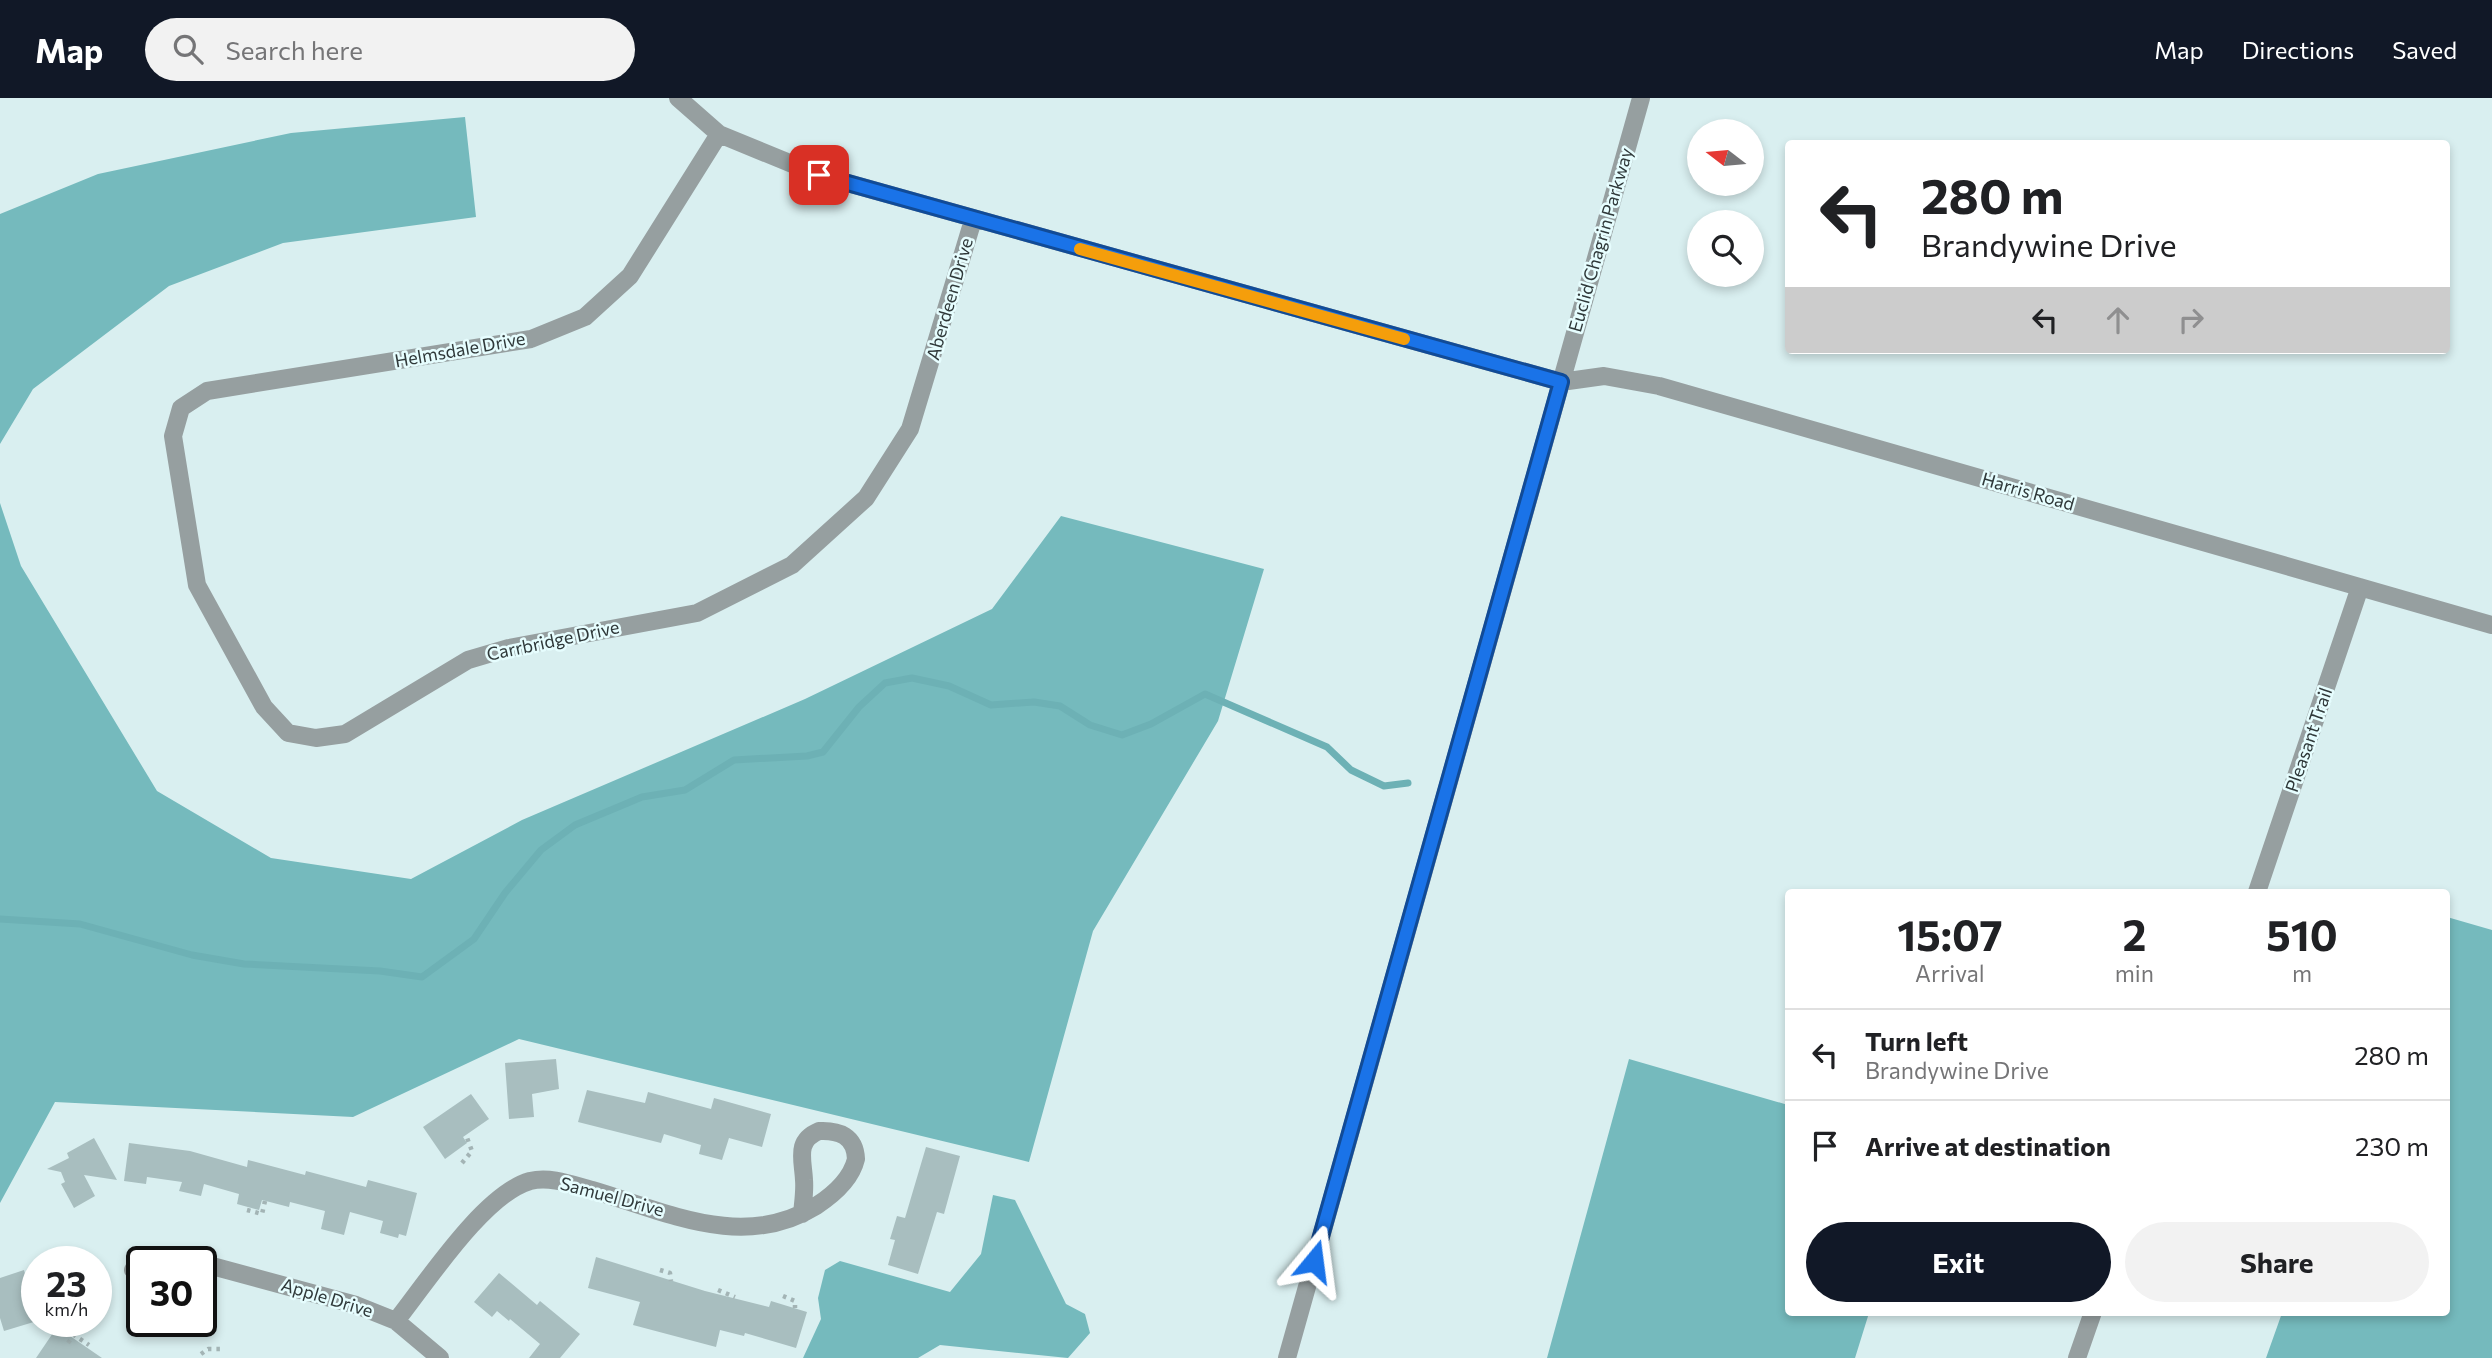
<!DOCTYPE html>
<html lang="en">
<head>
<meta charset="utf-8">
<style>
	:root { --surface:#fff; --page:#f2f2f2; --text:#202124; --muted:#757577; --line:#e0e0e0; --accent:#111827 }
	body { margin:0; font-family:Commissioner,sans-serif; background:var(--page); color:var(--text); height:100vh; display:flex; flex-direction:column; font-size:26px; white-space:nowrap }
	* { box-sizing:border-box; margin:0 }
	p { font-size:23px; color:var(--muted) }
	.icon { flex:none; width:38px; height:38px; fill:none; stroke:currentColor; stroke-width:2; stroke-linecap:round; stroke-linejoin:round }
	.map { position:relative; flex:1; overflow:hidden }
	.side { position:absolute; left:1785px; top:791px; width:665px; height:427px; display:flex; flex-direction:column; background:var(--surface); border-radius:7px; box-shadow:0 4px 10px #0003 }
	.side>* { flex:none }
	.hud { position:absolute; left:1785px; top:42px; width:665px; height:214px; border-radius:7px; box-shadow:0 4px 10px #0003; background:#fff; color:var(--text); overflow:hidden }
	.needle { width:46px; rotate:286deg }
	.tools { position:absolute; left:1687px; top:21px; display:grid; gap:14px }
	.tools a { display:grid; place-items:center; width:77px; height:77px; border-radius:50%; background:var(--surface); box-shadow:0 4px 10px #0003; font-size:35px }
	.speed { position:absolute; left:21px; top:1148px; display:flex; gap:14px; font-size:35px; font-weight:700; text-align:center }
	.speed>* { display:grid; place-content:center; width:91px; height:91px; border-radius:50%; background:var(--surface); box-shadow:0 4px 10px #0003; line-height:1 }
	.speed small { font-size:18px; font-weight:400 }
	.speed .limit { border:4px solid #111; border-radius:10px; background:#fff; color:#111 }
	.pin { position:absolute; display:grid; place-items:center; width:60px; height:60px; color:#fff; margin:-30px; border-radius:14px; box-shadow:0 4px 10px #0006 }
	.me { position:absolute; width:77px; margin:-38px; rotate:16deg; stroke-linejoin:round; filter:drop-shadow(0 0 5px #0008) }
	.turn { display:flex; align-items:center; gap:24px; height:147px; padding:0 21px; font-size:32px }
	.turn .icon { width:91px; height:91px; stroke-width:2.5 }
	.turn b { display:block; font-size:49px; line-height:60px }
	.lanes { display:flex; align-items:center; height:66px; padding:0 21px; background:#0003; justify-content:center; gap:35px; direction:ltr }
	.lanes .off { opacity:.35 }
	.eta { display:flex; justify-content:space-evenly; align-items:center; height:119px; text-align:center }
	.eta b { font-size:42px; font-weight:700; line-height:49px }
	.cta { display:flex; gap:14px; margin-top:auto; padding:14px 21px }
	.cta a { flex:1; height:80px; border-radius:42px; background:var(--accent); color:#fff; font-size:28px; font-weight:700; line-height:80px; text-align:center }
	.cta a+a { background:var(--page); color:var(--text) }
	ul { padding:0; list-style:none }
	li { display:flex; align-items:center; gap:21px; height:91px; padding:0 21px; border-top:2px solid var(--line) }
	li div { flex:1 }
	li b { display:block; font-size:26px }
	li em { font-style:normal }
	header { display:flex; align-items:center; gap:42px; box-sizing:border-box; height:98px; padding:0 35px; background:var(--accent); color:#fff }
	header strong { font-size:33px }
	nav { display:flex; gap:38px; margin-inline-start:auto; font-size:24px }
	.search { width:490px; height:63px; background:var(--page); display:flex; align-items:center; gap:18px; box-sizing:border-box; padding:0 24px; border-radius:38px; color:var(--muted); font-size:26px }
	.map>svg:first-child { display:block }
	.forest { fill:#75babd }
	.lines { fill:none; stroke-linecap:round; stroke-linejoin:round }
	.stream { stroke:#6db1b5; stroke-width:7 }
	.building { fill:#a8bebf }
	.path { stroke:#a3b4b5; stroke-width:4.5; stroke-dasharray:3.5 5; stroke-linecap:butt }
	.street { stroke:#969fa0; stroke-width:18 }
	.route-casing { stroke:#114b97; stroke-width:18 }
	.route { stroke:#1a73e8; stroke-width:12 }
	.slow { stroke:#f59e0b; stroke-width:12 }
	.labels { text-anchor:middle; stroke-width:5; stroke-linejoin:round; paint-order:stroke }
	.street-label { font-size:18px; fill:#2f3839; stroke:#e6fdfe }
</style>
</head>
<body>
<header>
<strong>Map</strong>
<div class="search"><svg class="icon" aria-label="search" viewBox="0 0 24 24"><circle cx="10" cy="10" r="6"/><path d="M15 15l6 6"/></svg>Search here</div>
<nav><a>Map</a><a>Directions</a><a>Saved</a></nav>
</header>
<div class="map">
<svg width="2492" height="1260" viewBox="0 0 2492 1260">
	<rect width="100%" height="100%" fill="#d9eff0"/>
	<path class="forest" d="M465,19L476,119L283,145L169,188L33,291L0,346V116L98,76L291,35Z
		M0,405L21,468L157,693L271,760L411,781L522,722L805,601L992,511L1061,418L1264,471L1218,623L1093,833L1029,1064L519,941L353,1019L55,1004L0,1105Z
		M2447,819L2492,832V1260H2266L2282,1215L2446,1214Z
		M1629,961L1788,1007V1214L1869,1215L1855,1260H1547Z
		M993,1097L1015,1102L1066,1206L1085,1216L1090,1235L1068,1260L940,1247L918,1260H803L821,1221L818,1200L825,1172L840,1163L950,1194L981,1156Z"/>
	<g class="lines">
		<path class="stream" d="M0,821L80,826L192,857L244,866L380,873L422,879L474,841L505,795L541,752L575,727L642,699L685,692L734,662L807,658L823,654L859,609L885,585L912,580L949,588L991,607L1034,604L1060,608L1090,627L1122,637L1151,626L1205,596L1327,649L1351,672L1384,688L1408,685"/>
	</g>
	<path class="building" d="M556,961L559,991L532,996L534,1019L509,1021L505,965Z
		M587,992L645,1005L648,994L711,1011L714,1000L771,1016L762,1049L729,1040L722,1062L699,1056L701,1047L664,1036L661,1045L578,1024Z
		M471,996L489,1021L463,1039L467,1045L445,1061L423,1029Z
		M94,1040L117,1082L84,1077L95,1098L74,1110L61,1086L65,1084L61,1074L47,1071L69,1060L67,1055Z
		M129,1045L190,1053L247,1069L248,1062L305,1077L306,1073L366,1089L368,1082L417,1095L406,1138L399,1136L398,1140L380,1135L383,1123L350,1114L344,1137L321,1131L325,1113L290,1104L289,1109L262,1102L259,1112L237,1106L239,1096L204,1086L201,1098L179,1093L182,1084L147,1079L146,1086L124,1083Z
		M926,1049L960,1058L944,1116L937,1114L918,1176L888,1167L895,1142L890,1141L897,1118L905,1120Z
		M596,1159L705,1193L769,1209L771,1203L807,1214L796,1250L745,1235L744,1238L720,1232L716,1249L633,1227L640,1204L588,1190Z
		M24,1172L37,1223L4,1233L0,1220V1180Z
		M499,1175L537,1207L540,1203L580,1236L560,1260H529L540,1246L510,1221L509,1223L497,1213L492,1219L474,1204Z
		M57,1229L102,1260H36Z"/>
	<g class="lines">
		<path class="path" d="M462,1065L472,1053L466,1037
			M247,1112L262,1116L265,1103
			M660,1172L670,1175L671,1183
			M718,1192L735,1199
			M783,1198L795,1203V1210
			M28,1200L37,1198
			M68,1245L74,1237L89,1247
			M201,1256L208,1251H220"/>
		<path class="street" d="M678,0L719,36L819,77L1561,284L1604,278L1659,288L2492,527
			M719,36L630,178L585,219L531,241L207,293L181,310L173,338L197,487L264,609L288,635L316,640L345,636L468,562L509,550L697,515L792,467L866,400L910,331L973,122
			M2257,794L2360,489
			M153,1164L173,1160L198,1164
			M201,1165L356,1207L396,1223L440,1260
			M133,1172L142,1168
			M396,1223C427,1184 484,1096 530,1083C551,1078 573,1087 592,1092C667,1114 743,1153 816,1108C833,1097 851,1082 856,1061C855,1038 839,1032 819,1033C795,1043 803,1061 804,1082C805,1093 803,1105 802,1116
			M1287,1260L1641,0
			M2077,1260L2093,1214"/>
	</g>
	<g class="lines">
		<g class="route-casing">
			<path id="route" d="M819,77L1561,284L1314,1163"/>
		</g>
		<use href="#route" class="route"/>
		<path class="slow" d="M1080,151L1404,241"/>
	</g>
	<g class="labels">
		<g class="street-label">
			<text transform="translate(1601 142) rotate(-74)" y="6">Euclid Chagrin Parkway</text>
			<text transform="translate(950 201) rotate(-74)" y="6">Aberdeen Drive</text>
			<text transform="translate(460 252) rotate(-10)" y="6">Helmsdale Drive</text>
			<text transform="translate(2028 394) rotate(16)" y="6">Harris Road</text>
			<text transform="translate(553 543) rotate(-12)" y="6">Carrbridge Drive</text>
			<text transform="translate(2309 642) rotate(-71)" y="6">Pleasant Trail</text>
			<text transform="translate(612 1099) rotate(15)" y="6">Samuel Drive</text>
			<text transform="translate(327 1200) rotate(17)" y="6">Apple Drive</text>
		</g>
	</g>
</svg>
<div class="tools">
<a><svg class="needle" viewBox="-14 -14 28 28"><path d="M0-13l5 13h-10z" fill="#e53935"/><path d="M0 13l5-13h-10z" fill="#757577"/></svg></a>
<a><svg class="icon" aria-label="search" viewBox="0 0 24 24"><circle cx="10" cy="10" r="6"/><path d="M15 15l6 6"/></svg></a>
</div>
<div class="speed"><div>23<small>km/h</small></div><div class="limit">30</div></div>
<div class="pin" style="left:819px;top:77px;background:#d93025"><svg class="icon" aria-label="arrive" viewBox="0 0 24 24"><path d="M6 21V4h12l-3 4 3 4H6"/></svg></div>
<svg class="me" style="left:1314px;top:1163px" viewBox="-20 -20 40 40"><path d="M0-17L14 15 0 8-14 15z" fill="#1a73e8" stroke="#fff" stroke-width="4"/></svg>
<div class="hud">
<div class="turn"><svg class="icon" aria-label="left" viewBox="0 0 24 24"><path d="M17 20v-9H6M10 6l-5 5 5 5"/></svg><div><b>280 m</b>Brandywine Drive</div></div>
<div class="lanes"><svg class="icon" aria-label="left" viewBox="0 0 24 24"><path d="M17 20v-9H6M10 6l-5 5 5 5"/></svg><svg class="icon off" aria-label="ahead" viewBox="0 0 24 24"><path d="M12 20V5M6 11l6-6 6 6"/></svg><svg class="icon off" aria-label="right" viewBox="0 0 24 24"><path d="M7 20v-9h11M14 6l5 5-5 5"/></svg></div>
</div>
<section class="side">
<div class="eta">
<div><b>15:07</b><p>Arrival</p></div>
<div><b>2</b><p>min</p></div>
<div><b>510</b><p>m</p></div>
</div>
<ul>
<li><svg class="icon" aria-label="left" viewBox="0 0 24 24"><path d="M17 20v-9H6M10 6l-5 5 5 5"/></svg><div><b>Turn left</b><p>Brandywine Drive</p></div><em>280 m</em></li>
<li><svg class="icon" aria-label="arrive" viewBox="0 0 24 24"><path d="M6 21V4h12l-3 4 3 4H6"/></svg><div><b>Arrive at destination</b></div><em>230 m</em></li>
</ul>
<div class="cta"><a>Exit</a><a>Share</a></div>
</section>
</div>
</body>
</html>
